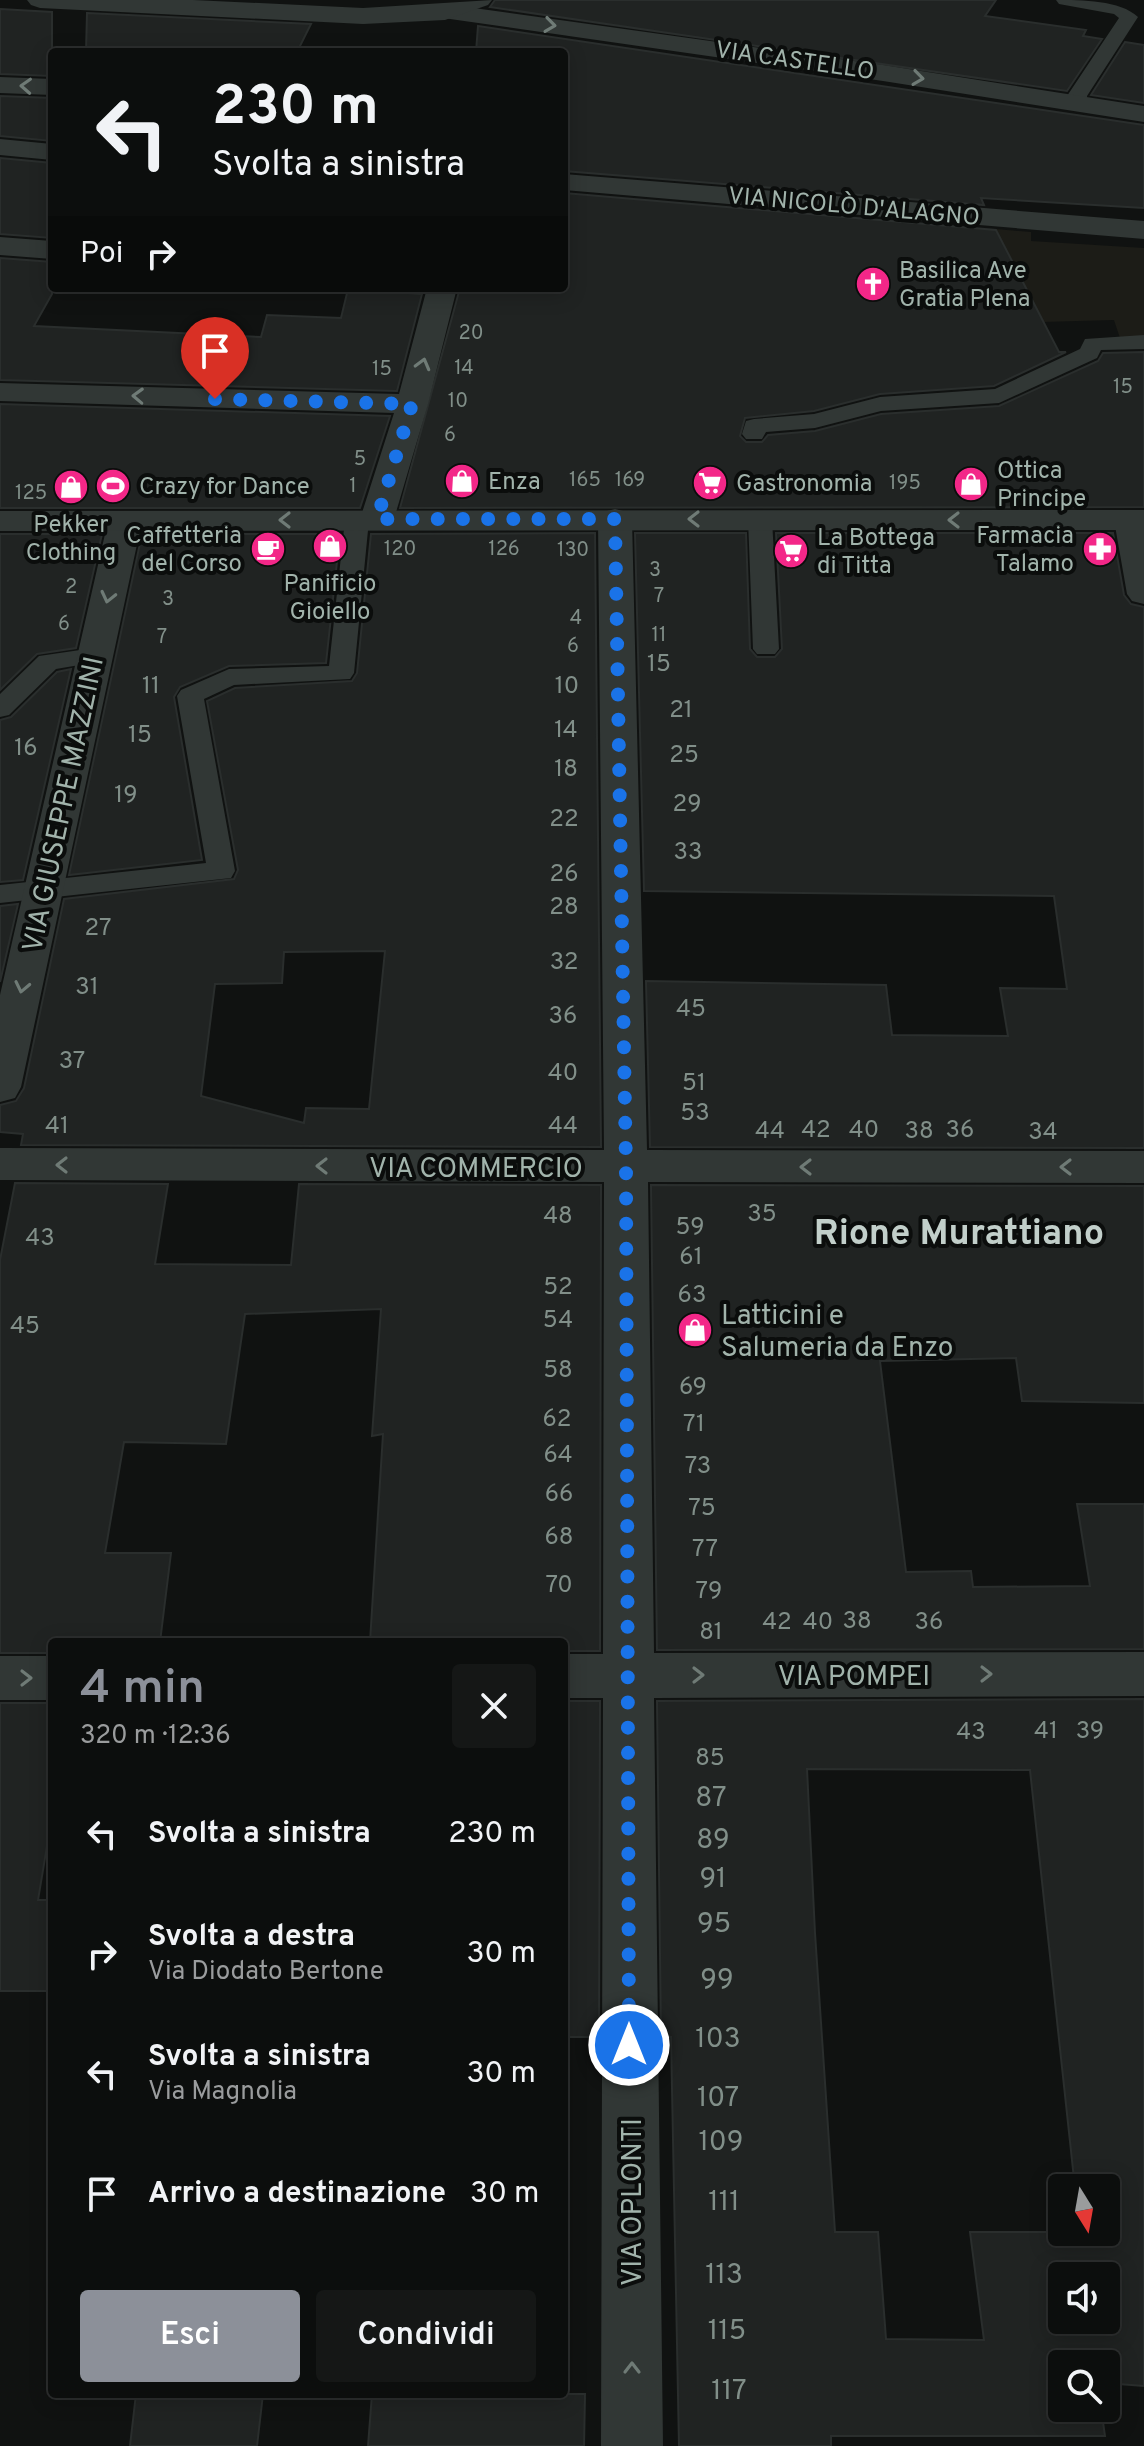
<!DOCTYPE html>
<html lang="it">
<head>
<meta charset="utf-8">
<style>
	:root { --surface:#0c0e0d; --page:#151716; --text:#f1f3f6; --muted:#9a9c9d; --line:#2c2e2e; --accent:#8c9099 }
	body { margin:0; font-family:Overpass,sans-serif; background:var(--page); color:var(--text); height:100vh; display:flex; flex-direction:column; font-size:30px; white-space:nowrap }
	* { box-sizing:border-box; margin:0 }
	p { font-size:26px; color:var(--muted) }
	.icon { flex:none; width:44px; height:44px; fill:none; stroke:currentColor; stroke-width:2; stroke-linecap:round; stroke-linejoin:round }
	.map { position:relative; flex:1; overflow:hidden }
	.side { position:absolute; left:48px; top:1638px; width:520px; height:760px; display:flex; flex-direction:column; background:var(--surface); border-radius:8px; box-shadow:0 4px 20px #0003,0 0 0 2px var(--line) }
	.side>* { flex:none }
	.top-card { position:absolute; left:48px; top:48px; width:520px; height:244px; border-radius:8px; box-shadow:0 4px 20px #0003,0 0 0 2px var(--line); background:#0c0e0d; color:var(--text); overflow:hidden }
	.needle { width:52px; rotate:169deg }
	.fabs { position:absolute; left:1048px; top:2174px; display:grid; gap:16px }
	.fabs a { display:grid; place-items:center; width:72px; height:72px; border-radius:8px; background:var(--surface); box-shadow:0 4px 20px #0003,0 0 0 2px var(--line); font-size:40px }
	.pin { position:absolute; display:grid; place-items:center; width:68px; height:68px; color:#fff; margin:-82px -34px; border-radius:50% 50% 50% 0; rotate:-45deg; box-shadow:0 0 8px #0007 }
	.pin .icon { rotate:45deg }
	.me { position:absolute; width:88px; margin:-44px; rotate:0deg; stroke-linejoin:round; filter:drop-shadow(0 0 6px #0008) }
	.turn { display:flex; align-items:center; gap:28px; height:168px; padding:0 32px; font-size:36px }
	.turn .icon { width:104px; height:104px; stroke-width:2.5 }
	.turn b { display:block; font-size:56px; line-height:68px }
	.then { display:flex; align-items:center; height:76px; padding:0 32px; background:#0003; gap:16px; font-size:30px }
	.round { display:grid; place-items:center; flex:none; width:84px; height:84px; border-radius:8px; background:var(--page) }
	.overview { display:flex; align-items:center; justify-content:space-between; height:136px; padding:0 32px }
	h1 { font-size:48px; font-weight:600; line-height:60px; color:var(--accent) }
	.primary-button { display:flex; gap:16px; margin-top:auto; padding:16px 32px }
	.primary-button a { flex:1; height:92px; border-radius:8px; background:var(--accent); color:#fff; font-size:32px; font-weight:600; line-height:92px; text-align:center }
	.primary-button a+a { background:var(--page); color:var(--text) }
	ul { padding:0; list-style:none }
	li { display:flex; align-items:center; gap:24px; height:120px; padding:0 32px }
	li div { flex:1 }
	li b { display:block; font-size:30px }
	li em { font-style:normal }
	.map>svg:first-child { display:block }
	.green { fill:#1c1c17 }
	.building { fill:#202322; stroke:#2a2e2d; stroke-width:2; fill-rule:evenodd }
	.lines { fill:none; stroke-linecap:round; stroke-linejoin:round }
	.service { fill:#313735; fill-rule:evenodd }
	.minor { fill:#313735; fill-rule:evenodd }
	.tertiary { fill:#313735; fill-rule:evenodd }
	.oneway { stroke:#6f7b76 }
	.route { stroke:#1a73e8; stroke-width:14; stroke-dasharray:0 25.2 }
	.labels { text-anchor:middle; stroke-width:8; stroke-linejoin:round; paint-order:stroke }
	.far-number-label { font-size:20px; fill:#818f89 }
	.far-street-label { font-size:24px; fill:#a1b3ab; stroke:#0b0d0c }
	.far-poi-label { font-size:24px; fill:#a1b3ab; stroke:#0b0d0c; text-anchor:start }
	.number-label { font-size:24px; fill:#818f89 }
	.street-label { font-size:28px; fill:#a1b3ab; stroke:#0b0d0c }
	.poi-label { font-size:28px; fill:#a1b3ab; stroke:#0b0d0c; text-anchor:start }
	.near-number-label { font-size:28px; fill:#818f89 }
	.district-label { font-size:36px; font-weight:bold; fill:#c2cfca; stroke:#0b0d0c }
</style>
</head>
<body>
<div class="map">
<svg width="1144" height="2446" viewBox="0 0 1144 2446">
	<rect width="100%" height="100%" fill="#101211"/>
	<path class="green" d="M996,229L1031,232V241L1144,248V340L1121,341L1114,320L1042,322Z"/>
	<path class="building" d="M495,0H996L985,16L1086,30L1083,36L1102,39L1067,91L490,7Z
		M0,9L52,12V76L0,74Z
		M87,13L311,24L297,52H86Z
		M478,26L1144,125V208L981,198L984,205L564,171V52H476Z
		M1125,42L1144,45V103L1091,95Z
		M0,96L52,98V141L0,136Z
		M0,158L52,163V238L0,234Z
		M564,193L996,230L1059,352H1066L994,386L880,394L814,411L745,418L740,436L746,442H762L768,435L815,431L881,414L999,406L1098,361L1103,353L1144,352V507L400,508L460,288H564Z
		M0,258L52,262V294L34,326L261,337L267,315L341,318L348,289L422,294L397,391L0,380Z
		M0,404L390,416L360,508H0Z
		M595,533L601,1147L21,1145L23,1134L0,1132V1105L16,1101L24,1088L64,899L234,879L238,870L207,701L235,688L352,681L357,673L371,534ZM385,951L369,1109L306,1108L304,1123L201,1096L215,984L282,983L284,952Z
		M635,533H746L750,649L757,657H775L782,649L776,533H1113L1124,595L1131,604L1144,607V1148L650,1147L646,981L886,985L892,1035L1008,1036L1000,988L1067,989L1054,896L644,891Z
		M0,534H102L76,648L37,654L0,690Z
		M142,534H340L326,663L229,666L180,687L174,697L202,860L69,875Z
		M71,669L23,880L0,882V720L11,717L57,672Z
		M18,904L0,982V906Z
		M15,1183L168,1184L155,1264L291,1265L299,1184L601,1185L600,1651H564V1642H370L383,1434L372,1436L381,1309L245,1314L226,1444L124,1442L105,1553H171L160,1642H52V1653H0V1260Z
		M651,1185L1144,1186V1403L1022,1401L1016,1358L880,1361L906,1572L971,1571L973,1587L1090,1586L1077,1504H1144V1649L657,1650Z
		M1144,1699V2386L1106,2383V2364H1062V2408H1101L1105,2436H831V2446H679L671,2037H661L657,1701ZM807,1769L1030,1770L1075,2188H1106V2232H970L984,2340L886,2339L878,2232H835L815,1933ZM1062,2276H1106V2320H1062Z
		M564,1701H600L599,2037H564Z
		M0,1703H52V1816L38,1900H52V1991H0Z
		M136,2394H263L257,2446H130Z
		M372,2394H585L584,2446H368Z"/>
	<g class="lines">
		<path class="service" d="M1056,0C1082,0 1120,0 1138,17L1087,96V102L1077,108L1070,106L1067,96L1119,18L1114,14L1059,4Z
			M1144,335V349L1101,350L1097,358L999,403L881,411L815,428L766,432L762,439H746L742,434L746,421L754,419L814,414L880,397L995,389L1080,349L1085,339Z
			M760,512L769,514L772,519L779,649L775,654H757L753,649L748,519L751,514Z
			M357,513L366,515L369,520L354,673L350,679L234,685L204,699L235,871L231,878L0,903V885L206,863L177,696L181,690L229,669L329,666L345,520L348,515Z
			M94,648L103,651L107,656L103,661L56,669L9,715L0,717V694L39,656Z"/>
		<path class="minor" d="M445,4L883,65L1144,106V122L883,81L436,17L432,12L436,7Z
			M0,77L52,79V95L0,93Z
			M0,139L52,144V160L0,155Z
			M564,174L1144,221V239L564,190Z
			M0,237L52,241V259L0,255Z
			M427,288H457L428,404L394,519L389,526L377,529L365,526L360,519L394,413L0,401V383L399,394Z
			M615,509L627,512L632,519L647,1150L1144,1151V1183L648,1182L654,1653L1144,1652V1696L654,1698L663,2446H601L603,1698H564V1654H603L604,1182L0,1180V1148L604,1150L598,519L603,512Z
			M1131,510L1144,515V604L1132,601L1127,594L1114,520L1119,513Z
			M125,511L137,514L142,521L21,1087L15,1098L0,1102V995L108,521L113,514Z
			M0,1656H52V1700H0Z"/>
		<path class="tertiary" d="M27,0H193L363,8L492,0L488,5L445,20L363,24L40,8L31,5Z
			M1144,510V530L0,531V511Z"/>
	</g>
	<defs><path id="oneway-chevron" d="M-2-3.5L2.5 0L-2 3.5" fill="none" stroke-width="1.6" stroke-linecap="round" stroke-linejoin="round" transform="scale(2)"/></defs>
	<g class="oneway">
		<use href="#oneway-chevron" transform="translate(550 25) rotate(8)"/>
		<use href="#oneway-chevron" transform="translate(918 78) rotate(8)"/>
		<use href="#oneway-chevron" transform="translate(26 86) rotate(-177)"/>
		<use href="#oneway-chevron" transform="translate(423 364) rotate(-75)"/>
		<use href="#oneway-chevron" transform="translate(138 396) rotate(-178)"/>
		<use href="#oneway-chevron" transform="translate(694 519) rotate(-180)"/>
		<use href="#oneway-chevron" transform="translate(285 520) rotate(180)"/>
		<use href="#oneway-chevron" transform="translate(954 520) rotate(-180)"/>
		<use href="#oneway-chevron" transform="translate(108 597) rotate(103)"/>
		<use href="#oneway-chevron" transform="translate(22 987) rotate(102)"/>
		<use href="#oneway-chevron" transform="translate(62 1165) rotate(-180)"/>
		<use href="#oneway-chevron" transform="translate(322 1166) rotate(-180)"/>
		<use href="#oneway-chevron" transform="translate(806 1167) rotate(180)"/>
		<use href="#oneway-chevron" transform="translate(1066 1167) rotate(180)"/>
		<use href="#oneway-chevron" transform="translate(986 1674)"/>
		<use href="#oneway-chevron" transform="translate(698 1675)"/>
		<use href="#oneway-chevron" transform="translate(26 1678)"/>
		<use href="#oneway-chevron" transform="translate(632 2368) rotate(-90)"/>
	</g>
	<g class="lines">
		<path class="route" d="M215,399L412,404L377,519H615L626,1168L629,2045"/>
	</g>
	<defs>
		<g id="church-disc" transform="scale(1.8)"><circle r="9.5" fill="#f32788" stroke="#0b0d0c"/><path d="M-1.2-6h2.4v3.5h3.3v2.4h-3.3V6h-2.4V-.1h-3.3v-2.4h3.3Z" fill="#fff"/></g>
		<g id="shop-disc" transform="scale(1.8)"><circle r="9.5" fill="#f32788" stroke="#0b0d0c"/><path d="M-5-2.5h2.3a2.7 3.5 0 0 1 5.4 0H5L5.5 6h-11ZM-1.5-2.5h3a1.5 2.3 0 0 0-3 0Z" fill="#fff"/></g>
		<g id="supermarket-disc" transform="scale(1.8)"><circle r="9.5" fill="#f32788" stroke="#0b0d0c"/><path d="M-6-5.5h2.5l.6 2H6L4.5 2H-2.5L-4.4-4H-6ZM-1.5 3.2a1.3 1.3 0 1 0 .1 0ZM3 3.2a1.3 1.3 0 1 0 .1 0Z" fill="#fff"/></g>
		<g id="stadium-disc" transform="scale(1.8)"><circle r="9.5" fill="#f32788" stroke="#0b0d0c"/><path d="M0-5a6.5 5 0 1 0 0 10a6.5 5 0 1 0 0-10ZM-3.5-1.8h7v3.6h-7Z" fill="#fff"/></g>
		<g id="cafe-disc" transform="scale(1.8)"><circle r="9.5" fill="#f32788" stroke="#0b0d0c"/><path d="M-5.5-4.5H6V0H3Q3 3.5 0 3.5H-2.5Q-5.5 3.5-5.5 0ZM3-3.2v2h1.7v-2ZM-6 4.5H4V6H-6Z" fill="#fff"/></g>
		<g id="pharmacy-disc" transform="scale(1.8)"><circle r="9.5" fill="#f32788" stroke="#0b0d0c"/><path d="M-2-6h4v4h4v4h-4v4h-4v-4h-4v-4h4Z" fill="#fff"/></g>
	</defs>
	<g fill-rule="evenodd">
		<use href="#church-disc" x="873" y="284"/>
		<use href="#shop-disc" x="462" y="481"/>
		<use href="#supermarket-disc" x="710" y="483"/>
		<use href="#shop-disc" x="971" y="484"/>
		<use href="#stadium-disc" x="113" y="486"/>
		<use href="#shop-disc" x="71" y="487"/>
		<use href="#shop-disc" x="330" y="546"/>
		<use href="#cafe-disc" x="268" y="549"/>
		<use href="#pharmacy-disc" x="1100" y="549"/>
		<use href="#supermarket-disc" x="791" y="551"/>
		<use href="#shop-disc" x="695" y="1330"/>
	</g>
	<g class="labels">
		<g class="far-number-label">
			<text x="471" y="339">20</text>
			<text x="464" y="374">14</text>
			<text x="382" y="375">15</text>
			<text x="1123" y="393">15</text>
			<text x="458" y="407">10</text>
			<text x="450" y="441">6</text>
			<text x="360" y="465">5</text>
			<text x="585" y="486">165</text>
			<text x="630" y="486">169</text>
			<text x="905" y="489">195</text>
			<text x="353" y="492">1</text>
			<text x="31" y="499">125</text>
			<text x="400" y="555">120</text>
			<text x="504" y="555">126</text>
			<text x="573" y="556">130</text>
			<text x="655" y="576">3</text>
			<text x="71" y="593">2</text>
			<text x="659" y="602">7</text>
			<text x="168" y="605">3</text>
			<text x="576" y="624">4</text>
			<text x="64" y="630">6</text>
			<text x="659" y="641">11</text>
			<text x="162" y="643">7</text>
			<text x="573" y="652">6</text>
		</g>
		<g class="far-street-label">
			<text transform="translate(795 60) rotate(8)" y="8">VIA CASTELLO</text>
			<text transform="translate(854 206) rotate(5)" y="8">VIA NICOLÒ D'ALAGNO</text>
		</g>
		<g class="far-poi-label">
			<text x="899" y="278">Basilica Ave<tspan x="899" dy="28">Gratia Plena</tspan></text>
			<text x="997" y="478">Ottica<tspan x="997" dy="28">Principe</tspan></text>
			<text x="488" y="489">Enza</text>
			<text x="736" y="491">Gastronomia</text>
			<text x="139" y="494">Crazy for Dance</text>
			<text x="71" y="532" text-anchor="middle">Pekker<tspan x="71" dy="28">Clothing</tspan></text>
			<text x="242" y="543" text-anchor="end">Caffetteria<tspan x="242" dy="28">del Corso</tspan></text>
			<text x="1074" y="543" text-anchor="end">Farmacia<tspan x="1074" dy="28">Talamo</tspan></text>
			<text x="817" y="545">La Bottega<tspan x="817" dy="28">di Titta</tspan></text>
			<text x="330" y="591" text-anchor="middle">Panificio<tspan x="330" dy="28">Gioiello</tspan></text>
		</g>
		<g class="number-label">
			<text x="659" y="671">15</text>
			<text x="151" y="693">11</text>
			<text x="567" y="693">10</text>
			<text x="681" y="717">21</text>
			<text x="566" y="737">14</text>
			<text x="140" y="742">15</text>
			<text x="26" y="755">16</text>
			<text x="684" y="762">25</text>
			<text x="566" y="776">18</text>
			<text x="126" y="802">19</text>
			<text x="687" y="811">29</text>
			<text x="564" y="826">22</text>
			<text x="688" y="859">33</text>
			<text x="564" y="881">26</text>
			<text x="564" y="914">28</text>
			<text x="98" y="935">27</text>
			<text x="564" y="969">32</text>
			<text x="87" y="994">31</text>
			<text x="691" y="1016">45</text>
			<text x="563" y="1023">36</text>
			<text x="72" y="1068">37</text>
			<text x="563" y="1080">40</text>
			<text x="694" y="1090">51</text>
			<text x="695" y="1120">53</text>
			<text x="57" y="1133">41</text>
			<text x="563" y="1133">44</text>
			<text x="816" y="1137">42</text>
			<text x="864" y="1137">40</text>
			<text x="960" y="1137">36</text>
			<text x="770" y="1138">44</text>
			<text x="919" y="1138">38</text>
			<text x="1043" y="1139">34</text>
			<text x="762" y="1221">35</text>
			<text x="558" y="1223">48</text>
			<text x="690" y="1234">59</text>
			<text x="40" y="1245">43</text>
			<text x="691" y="1264">61</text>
			<text x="558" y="1294">52</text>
			<text x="692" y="1302">63</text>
			<text x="558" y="1327">54</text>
			<text x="25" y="1333">45</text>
			<text x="558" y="1377">58</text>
			<text x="693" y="1394">69</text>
			<text x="557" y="1426">62</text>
			<text x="694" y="1431">71</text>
			<text x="558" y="1462">64</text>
			<text x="698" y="1473">73</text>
			<text x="559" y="1501">66</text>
			<text x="702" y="1515">75</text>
			<text x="559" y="1544">68</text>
			<text x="705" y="1556">77</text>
			<text x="559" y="1592">70</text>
			<text x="709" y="1598">79</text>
			<text x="857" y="1628">38</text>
			<text x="777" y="1629">42</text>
			<text x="818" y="1629">40</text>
			<text x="929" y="1629">36</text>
			<text x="711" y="1639">81</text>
			<text x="1046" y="1738">41</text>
			<text x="1090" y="1738">39</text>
			<text x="971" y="1739">43</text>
			<text x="710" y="1765">85</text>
		</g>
		<g class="street-label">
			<text transform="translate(62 804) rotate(-78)" y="10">VIA GIUSEPPE MAZZINI</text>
			<text x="476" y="1177">VIA COMMERCIO</text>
			<text x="854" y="1685">VIA POMPEI</text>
			<text transform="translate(631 2202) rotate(-90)" y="10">VIA OPLONTI</text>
		</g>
		<g class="poi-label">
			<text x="721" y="1324">Latticini e<tspan x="721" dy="32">Salumeria da Enzo</tspan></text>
		</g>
		<g class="near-number-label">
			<text x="711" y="1806">87</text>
			<text x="713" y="1848">89</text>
			<text x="713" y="1887">91</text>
			<text x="714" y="1932">95</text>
			<text x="717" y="1988">99</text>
			<text x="718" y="2047">103</text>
			<text x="718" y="2106">107</text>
			<text x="721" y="2150">109</text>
			<text x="724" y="2210">111</text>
			<text x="724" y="2283">113</text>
			<text x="727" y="2339">115</text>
			<text x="729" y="2399">117</text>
		</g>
		<g class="district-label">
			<text x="959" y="1244">Rione Murattiano</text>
		</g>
	</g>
</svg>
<div class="fabs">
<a><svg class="needle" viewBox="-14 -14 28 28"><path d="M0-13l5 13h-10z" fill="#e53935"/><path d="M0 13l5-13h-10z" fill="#9a9c9d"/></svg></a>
<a><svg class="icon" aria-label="sound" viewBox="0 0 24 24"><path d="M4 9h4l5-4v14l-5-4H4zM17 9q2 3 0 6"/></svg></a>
<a><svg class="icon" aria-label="search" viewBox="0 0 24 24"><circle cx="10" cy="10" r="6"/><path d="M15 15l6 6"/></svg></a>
</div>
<div class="pin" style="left:215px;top:399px;background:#d93025"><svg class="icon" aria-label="arrive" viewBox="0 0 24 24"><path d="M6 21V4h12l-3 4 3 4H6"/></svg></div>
<svg class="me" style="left:629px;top:2045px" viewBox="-20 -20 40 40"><circle r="17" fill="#1a73e8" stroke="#fff" stroke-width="3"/><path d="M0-11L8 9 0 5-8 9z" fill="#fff"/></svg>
<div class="top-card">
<div class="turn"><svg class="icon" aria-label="left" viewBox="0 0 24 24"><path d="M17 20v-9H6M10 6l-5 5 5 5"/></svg><div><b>230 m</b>Svolta a sinistra</div></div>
<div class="then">Poi<svg class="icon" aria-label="right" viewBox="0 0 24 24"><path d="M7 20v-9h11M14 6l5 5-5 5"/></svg></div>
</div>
<section class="side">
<div class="overview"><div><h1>4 min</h1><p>320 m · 12:36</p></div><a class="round"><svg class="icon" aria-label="close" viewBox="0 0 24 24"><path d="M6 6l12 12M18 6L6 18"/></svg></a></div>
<ul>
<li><svg class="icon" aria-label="left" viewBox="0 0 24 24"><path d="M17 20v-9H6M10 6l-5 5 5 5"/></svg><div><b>Svolta a sinistra</b></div><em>230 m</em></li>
<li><svg class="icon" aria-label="right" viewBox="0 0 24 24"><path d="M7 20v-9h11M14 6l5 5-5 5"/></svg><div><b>Svolta a destra</b><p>Via Diodato Bertone</p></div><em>30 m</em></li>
<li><svg class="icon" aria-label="left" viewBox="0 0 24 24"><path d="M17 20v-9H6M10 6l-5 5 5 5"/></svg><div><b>Svolta a sinistra</b><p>Via Magnolia</p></div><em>30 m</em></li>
<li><svg class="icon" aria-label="arrive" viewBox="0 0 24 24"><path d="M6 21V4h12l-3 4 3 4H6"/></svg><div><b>Arrivo a destinazione</b></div><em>30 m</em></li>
</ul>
<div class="primary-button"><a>Esci</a><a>Condividi</a></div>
</section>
</div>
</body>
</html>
